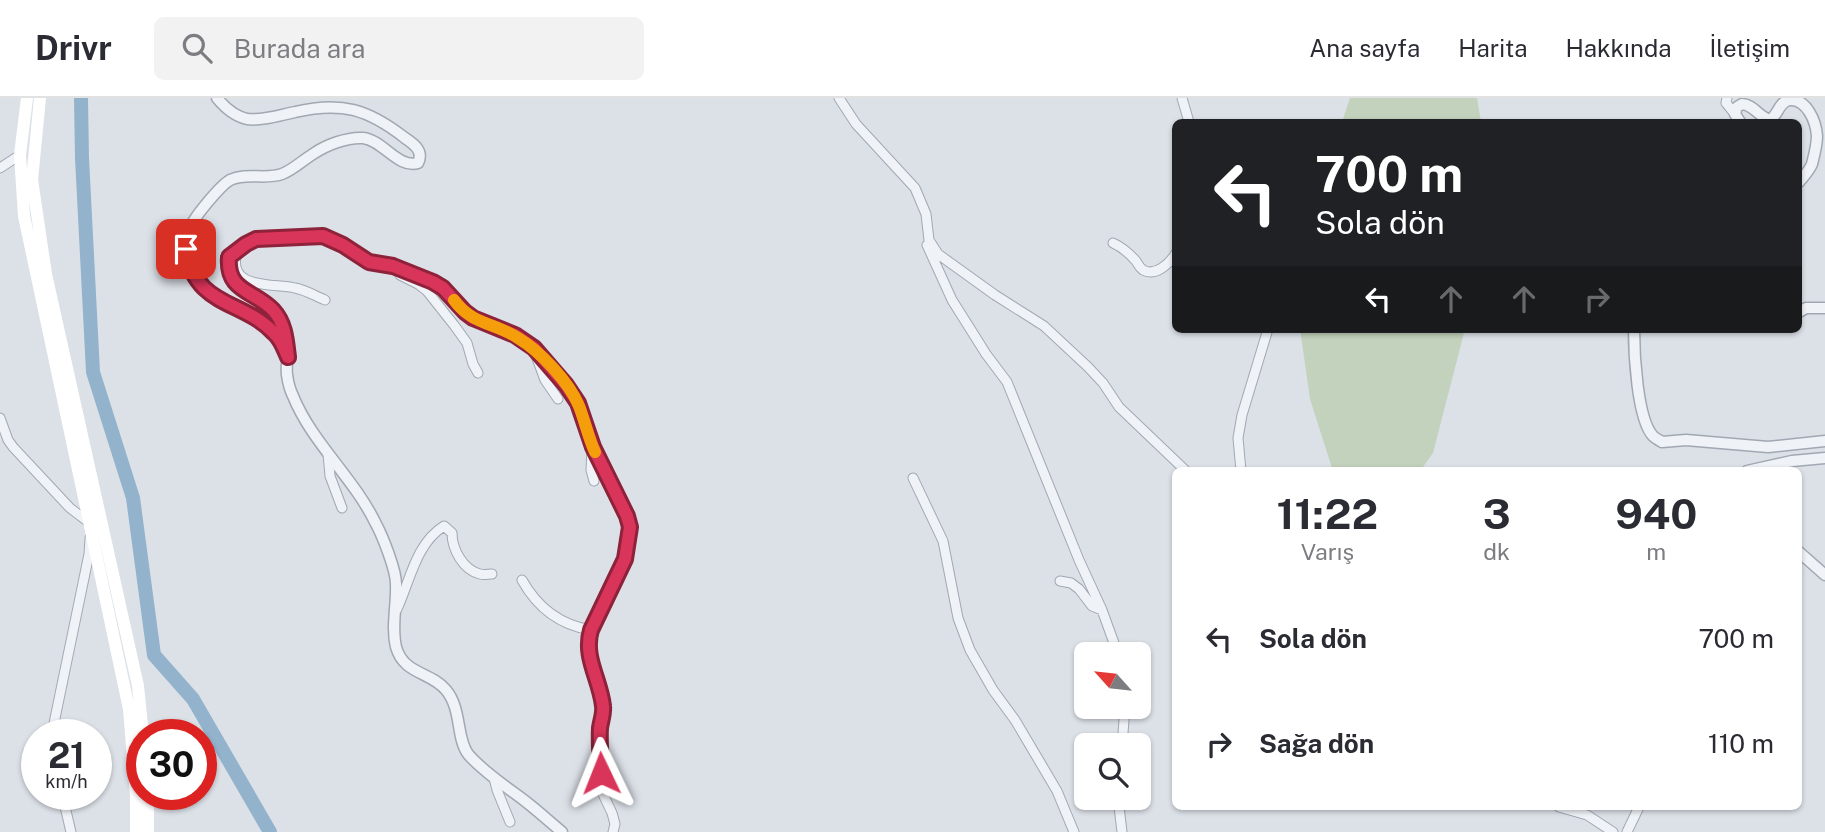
<!DOCTYPE html>
<html lang="tr">
<head>
<meta charset="utf-8">
<style>
	:root { --surface:#fff; --page:#f2f2f3; --text:#2b2b33; --muted:#7c7c81; --line:#e1e1e2 }
	body { margin:0; font-family:"Public Sans",sans-serif; background:var(--page); color:var(--text); height:100vh; display:flex; flex-direction:column; font-size:26px; white-space:nowrap }
	* { box-sizing:border-box; margin:0 }
	p { font-size:23px; color:var(--muted) }
	.icon { flex:none; width:38px; height:38px; fill:none; stroke:currentColor; stroke-width:2; stroke-linecap:round; stroke-linejoin:round }
	.map { position:relative; flex:1; overflow:hidden }
	.details { position:absolute; left:1172px; top:369px; width:630px; height:343px; display:flex; flex-direction:column; background:var(--surface); border-radius:10px; box-shadow:0 2px 5px #0004 }
	.details>* { flex:none }
	.banner { position:absolute; left:1172px; top:21px; width:630px; height:214px; border-radius:10px; box-shadow:0 2px 5px #0004; background:#202124; color:#fff; overflow:hidden }
	.needle { width:46px; rotate:297deg }
	.controls { position:absolute; left:1074px; top:544px; display:grid; gap:14px }
	.controls a { display:grid; place-items:center; width:77px; height:77px; border-radius:10px; background:var(--surface); box-shadow:0 2px 5px #0004; font-size:35px }
	.speed { position:absolute; left:21px; top:621px; display:flex; gap:14px; font-size:35px; font-weight:700; text-align:center }
	.speed>* { display:grid; place-content:center; width:91px; height:91px; border-radius:50%; background:var(--surface); box-shadow:0 2px 5px #0004; line-height:1 }
	.speed small { font-size:18px; font-weight:400 }
	.speed .limit { border:10px solid #d22; background:#fff; color:#111 }
	.pin { position:absolute; display:grid; place-items:center; width:60px; height:60px; color:#fff; margin:-30px; border-radius:14px; box-shadow:0 4px 10px #0006 }
	.me { position:absolute; width:77px; margin:-38px; rotate:358deg; stroke-linejoin:round; filter:drop-shadow(0 0 5px #0008) }
	.turn { display:flex; align-items:center; gap:24px; height:147px; padding:0 28px; font-size:32px }
	.turn .icon { width:91px; height:91px; stroke-width:2.5 }
	.turn b { display:block; font-size:49px; line-height:60px }
	.lanes { display:flex; align-items:center; height:66px; padding:0 28px; background:#0003; justify-content:center; gap:35px; direction:ltr }
	.lanes .off { opacity:.35 }
	.eta { display:flex; justify-content:space-evenly; align-items:center; height:119px; text-align:center }
	.eta b { font-size:42px; font-weight:700; line-height:49px }
	ul { padding:0; list-style:none }
	li { display:flex; align-items:center; gap:21px; height:105px; padding:0 28px }
	li div { flex:1 }
	li b { display:block; font-size:26px }
	li em { font-style:normal }
	header { display:flex; align-items:center; gap:42px; box-sizing:border-box; height:98px; padding:0 35px; background:var(--surface); border-bottom:2px solid var(--line) }
	header strong { font-size:33px }
	nav { display:flex; gap:38px; margin-inline-start:auto; font-size:24px }
	.search { width:490px; height:63px; background:var(--page); display:flex; align-items:center; gap:18px; box-sizing:border-box; padding:0 24px; border-radius:10px; color:var(--muted); font-size:26px }
	.map>svg:first-child { display:block }
	.green { fill:#c3d2bc }
	.lines { fill:none; stroke-linecap:round; stroke-linejoin:round }
	.river { stroke:#93b2cb; stroke-width:14 }
	.minor-casing { stroke:#a1a8b2; stroke-width:11 }
	.tertiary-casing { stroke:#a1a8b2; stroke-width:13 }
	.minor { stroke:#eff2f6; stroke-width:9 }
	.tertiary { stroke:#eff2f6; stroke-width:10 }
	.secondary { stroke:#fff; stroke-width:12 }
	.route-casing { stroke:#8d223a; stroke-width:18 }
	.route { stroke:#d93459; stroke-width:12 }
	.slow { stroke:#f59e0b; stroke-width:12 }
</style>
</head>
<body>
<header>
<strong>Drivr</strong>
<div class="search"><svg class="icon" aria-label="search" viewBox="0 0 24 24"><circle cx="10" cy="10" r="6"/><path d="M15 15l6 6"/></svg>Burada ara</div>
<nav><a>Ana sayfa</a><a>Harita</a><a>Hakkında</a><a>İletişim</a></nav>
</header>
<div class="map">
<svg width="1825" height="734" viewBox="0 0 1825 734">
	<rect width="100%" height="100%" fill="#dce1e8"/>
	<path class="green" d="M1350,0H1477L1481,24H1345L1343,21Z
		M1300,231H1465L1433,355L1420,373H1333L1310,301Z"/>
	<g class="lines">
		<path class="river" d="M81,0L82,60L93,274L133,400L154,557L193,601L270,734"/>
		<g class="minor-casing">
			<path id="minor" d="M839,0L856,26L915,90L926,116L929,142L938,156L995,197L1044,228L1088,269L1103,285L1119,309L1186,373
				M1182,0L1189,24
				M1727,0L1726,5L1735,16
				M0,70L20,57
				M1113,145C1122,149 1129,155 1136,163C1138,166 1139,169 1143,172C1156,179 1170,165 1176,155
				M927,147L952,202L986,256L1007,284L1079,462L1102,512L1118,556
				M237,154C226,192 272,185 295,190C306,192 315,198 325,202
				M400,177L418,186L427,193L454,227L467,245L473,266L478,275
				M287,253C285,238 284,223 273,211C254,192 227,194 229,159L246,146L256,141L323,138L343,147L369,164L393,168L433,184L443,190L465,214L473,220L515,237L534,250L566,287L578,305L593,349L627,418L630,429L625,461L591,532L588,543V553L599,589L604,611L600,643L601,686L603,696L612,715L615,726L613,734
				M535,255L545,282L558,301
				M0,320L8,342L13,349L70,410L91,426
				M592,350L591,372L594,383
				M328,356L330,378L342,410
				M1241,373L1238,340L1242,317L1268,231
				M913,380L943,443L958,520L970,552L993,592L1015,622L1057,693L1074,734
				M522,482C537,509 560,527 591,532
				M1060,483L1071,485L1079,491L1092,508L1102,512
				M397,511C410,483 416,445 444,428L452,435C452,451 463,472 480,476C484,477 488,476 492,476
				M53,637V630L89,456L90,440
				M1122,648L1125,609
				M494,680L497,692L510,724
				M62,696L71,734
				M1118,700L1122,734
				M1559,709L1587,717L1613,734
				M1627,734L1639,709"/>
		</g>
		<g class="tertiary-casing">
			<path id="tertiary" d="M217,0C225,10 234,18 247,21C262,23 280,17 295,14C341,3 368,11 405,40C414,46 424,53 418,65C398,71 383,42 363,40C347,39 326,47 313,56C303,62 293,72 282,76C266,82 246,74 230,82C220,88 194,119 190,130C185,140 185,151 187,161C188,167 190,170 193,175C198,183 203,190 210,196C236,216 276,221 286,257C288,263 286,270 287,277C288,284 290,292 293,298C312,345 354,380 376,426C383,439 396,472 396,486C397,507 391,528 396,549C404,577 430,573 446,592C462,611 456,640 468,656C482,673 508,690 525,703C538,713 550,724 562,734
				M1740,24L1735,16L1737,9L1742,6C1754,7 1759,19 1770,22C1778,17 1779,4 1789,2C1807,0 1816,24 1817,38C1817,47 1814,58 1812,66C1809,73 1804,78 1799,84
				M1799,214L1806,210H1825
				M1634,231C1634,254 1637,321 1653,338C1656,341 1659,342 1662,344L1686,342L1768,349L1825,343
				M1747,373L1792,363L1825,360
				M1799,454L1825,477"/>
		</g>
		<use href="#minor" class="minor"/>
		<use href="#tertiary" class="tertiary"/>
		<path class="secondary" d="M27,0L20,57L24,118L129,611L136,698V734
			M40,0L32,82L46,176L138,588L143,637
			M148,696V734"/>
	</g>
	<g class="lines">
		<g class="route-casing">
			<path id="route" d="M186,151C195,210 242,201 274,235C281,241 284,250 288,259C286,242 285,225 273,212C254,192 226,194 229,159L246,146L256,141L323,138L343,147L369,164L393,168L433,184L443,190L465,214L473,220L515,237L534,250L566,287L578,305L593,349L627,418L630,429L625,461L591,532C583,559 600,581 603,608C604,615 601,623 600,630C599,645 601,660 601,675"/>
		</g>
		<use href="#route" class="route"/>
		<path class="slow" d="M454,202C472,227 496,225 518,240C540,253 569,284 579,308C585,323 588,339 595,354"/>
	</g>
</svg>
<div class="controls">
<a><svg class="needle" viewBox="-14 -14 28 28"><path d="M0-13l5 13h-10z" fill="#e53935"/><path d="M0 13l5-13h-10z" fill="#7c7c81"/></svg></a>
<a><svg class="icon" aria-label="search" viewBox="0 0 24 24"><circle cx="10" cy="10" r="6"/><path d="M15 15l6 6"/></svg></a>
</div>
<div class="speed"><div>21<small>km/h</small></div><div class="limit">30</div></div>
<div class="pin" style="left:186px;top:151px;background:#d93025"><svg class="icon" aria-label="arrive" viewBox="0 0 24 24"><path d="M6 21V4h12l-3 4 3 4H6"/></svg></div>
<svg class="me" style="left:601px;top:675px" viewBox="-20 -20 40 40"><path d="M0-17L14 15 0 8-14 15z" fill="#d93459" stroke="#fff" stroke-width="4"/></svg>
<div class="banner">
<div class="turn"><svg class="icon" aria-label="left" viewBox="0 0 24 24"><path d="M17 20v-9H6M10 6l-5 5 5 5"/></svg><div><b>700 m</b>Sola dön</div></div>
<div class="lanes"><svg class="icon" aria-label="left" viewBox="0 0 24 24"><path d="M17 20v-9H6M10 6l-5 5 5 5"/></svg><svg class="icon off" aria-label="ahead" viewBox="0 0 24 24"><path d="M12 20V5M6 11l6-6 6 6"/></svg><svg class="icon off" aria-label="ahead" viewBox="0 0 24 24"><path d="M12 20V5M6 11l6-6 6 6"/></svg><svg class="icon off" aria-label="right" viewBox="0 0 24 24"><path d="M7 20v-9h11M14 6l5 5-5 5"/></svg></div>
</div>
<section class="details">
<div class="eta">
<div><b>11:22</b><p>Varış</p></div>
<div><b>3</b><p>dk</p></div>
<div><b>940</b><p>m</p></div>
</div>
<ul>
<li><svg class="icon" aria-label="left" viewBox="0 0 24 24"><path d="M17 20v-9H6M10 6l-5 5 5 5"/></svg><div><b>Sola dön</b></div><em>700 m</em></li>
<li><svg class="icon" aria-label="right" viewBox="0 0 24 24"><path d="M7 20v-9h11M14 6l5 5-5 5"/></svg><div><b>Sağa dön</b></div><em>110 m</em></li>
</ul>
</section>
</div>
</body>
</html>
